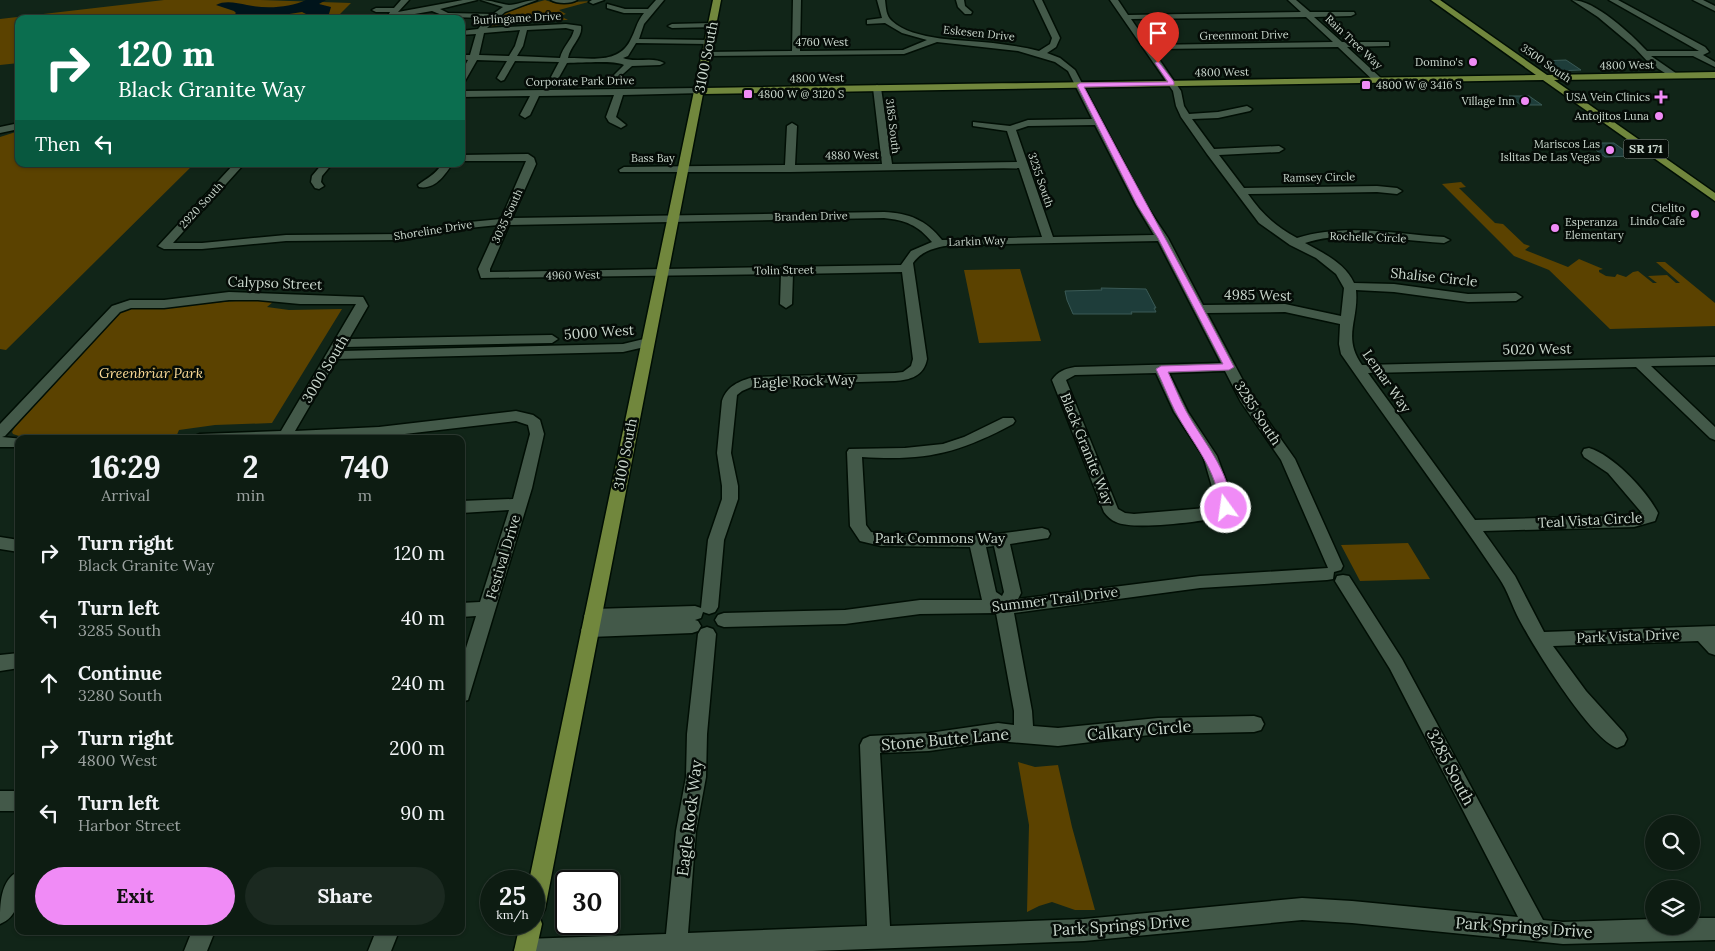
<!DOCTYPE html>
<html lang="en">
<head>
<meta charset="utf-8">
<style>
	:root { --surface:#0d1c12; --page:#1b2920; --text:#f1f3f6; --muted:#9aa19f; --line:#2d3a32; --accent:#f08bf6 }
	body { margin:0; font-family:Lora,serif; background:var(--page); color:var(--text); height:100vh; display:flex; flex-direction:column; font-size:19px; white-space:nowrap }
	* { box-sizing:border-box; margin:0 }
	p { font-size:16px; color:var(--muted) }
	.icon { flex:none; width:28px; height:28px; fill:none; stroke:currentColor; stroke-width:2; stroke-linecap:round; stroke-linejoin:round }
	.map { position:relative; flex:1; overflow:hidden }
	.side { position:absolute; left:15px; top:435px; width:450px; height:500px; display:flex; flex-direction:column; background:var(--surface); border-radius:10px; box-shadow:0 1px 4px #0004,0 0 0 1px var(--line) }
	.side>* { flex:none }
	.hud { position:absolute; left:15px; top:15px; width:450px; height:152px; border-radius:10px; box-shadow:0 1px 4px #0004,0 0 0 1px var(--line); background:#0b6e4f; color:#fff; overflow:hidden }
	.fabs { position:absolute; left:1645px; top:815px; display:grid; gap:10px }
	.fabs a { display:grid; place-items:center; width:55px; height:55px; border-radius:50%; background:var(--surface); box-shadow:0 1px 4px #0004,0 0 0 1px var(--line); font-size:25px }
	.speed { position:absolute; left:480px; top:870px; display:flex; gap:10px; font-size:25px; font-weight:700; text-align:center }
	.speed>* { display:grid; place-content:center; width:65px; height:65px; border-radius:50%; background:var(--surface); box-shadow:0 1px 4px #0004,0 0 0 1px var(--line); line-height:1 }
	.speed small { font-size:12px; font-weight:400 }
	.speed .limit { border:2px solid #111; border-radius:8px; background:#fff; color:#111 }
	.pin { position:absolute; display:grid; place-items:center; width:42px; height:42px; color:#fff; margin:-51px -21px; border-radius:50% 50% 50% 0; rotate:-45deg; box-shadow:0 0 5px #0007 }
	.pin .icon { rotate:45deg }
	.me { position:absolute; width:55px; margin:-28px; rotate:346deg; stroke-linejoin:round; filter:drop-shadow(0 0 4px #0008) }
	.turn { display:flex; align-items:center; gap:18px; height:105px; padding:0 20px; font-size:22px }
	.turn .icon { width:65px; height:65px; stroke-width:2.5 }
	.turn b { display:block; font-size:35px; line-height:42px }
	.then { display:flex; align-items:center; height:48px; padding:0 20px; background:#0003; gap:10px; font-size:19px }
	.eta { display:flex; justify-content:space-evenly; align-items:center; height:85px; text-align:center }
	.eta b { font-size:30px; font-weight:700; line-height:35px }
	.action { display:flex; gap:10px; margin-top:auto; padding:10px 20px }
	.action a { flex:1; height:58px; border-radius:30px; background:var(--accent); color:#111; font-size:20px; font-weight:700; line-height:58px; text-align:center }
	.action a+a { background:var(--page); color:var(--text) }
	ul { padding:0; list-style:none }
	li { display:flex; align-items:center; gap:15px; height:65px; padding:0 20px }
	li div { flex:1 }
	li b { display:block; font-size:19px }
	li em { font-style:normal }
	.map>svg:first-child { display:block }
	.green { fill:#5b4200 }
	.water { fill:#00141b }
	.building { fill:#1e3d3a; stroke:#3a5a56 }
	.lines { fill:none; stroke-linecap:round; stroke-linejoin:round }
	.minor-casing { stroke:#000e04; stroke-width:3 }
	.major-casing { stroke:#000e04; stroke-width:3 }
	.minor { fill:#435949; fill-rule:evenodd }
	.major { fill:#71873d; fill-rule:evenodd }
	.route { fill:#f08bf6; stroke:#9c5aa0 }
	.poi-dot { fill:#f08bf6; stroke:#050c07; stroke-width:2 }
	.labels { text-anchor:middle; stroke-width:5; stroke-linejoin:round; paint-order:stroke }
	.far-street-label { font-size:11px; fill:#cad7cd; stroke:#050c07 }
	.far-poi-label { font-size:11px; fill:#cad7cd; stroke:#050c07; text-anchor:end }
	.shield { fill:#050c07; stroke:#8f9a92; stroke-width:1 }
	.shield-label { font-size:12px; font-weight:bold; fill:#cad7cd }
	.street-label { font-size:14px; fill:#cad7cd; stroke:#050c07 }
	.park-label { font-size:14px; font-style:italic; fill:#fcdb97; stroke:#050c07 }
	.near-street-label { font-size:16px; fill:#cad7cd; stroke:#050c07 }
</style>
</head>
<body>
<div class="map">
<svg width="1715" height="951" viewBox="0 0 1715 951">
	<rect width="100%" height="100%" fill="#112518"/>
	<path class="green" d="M164,0H261L351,3L335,19H19V63L0,65V19Z
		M545,0L554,3L592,1L559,10L566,14L560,16L568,20L499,21L498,28H489L507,11Z
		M19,131V164H194L6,350L0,349V137Z
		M1461,182L1466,187L1459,188L1495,223L1503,224L1524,244L1530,246L1525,250L1568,267L1579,259L1603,269L1599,270V272L1606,276L1615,277L1617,274L1626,277L1633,272L1638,271L1653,283H1657L1648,276L1667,275L1676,283H1680L1656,262H1665L1715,303V326L1610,329L1549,270L1514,256L1442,184Z
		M1020,269L1041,341L979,343L964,270Z
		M249,300L273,302L267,307L289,310L342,309L272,423L215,425L179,430L176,437L166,439H79L56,436H19L13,434L12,432L15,427L120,313L131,309Z
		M1408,543L1430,579L1360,581L1341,545Z
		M1018,762L1035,767L1058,765L1072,827L1095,910H1075L1052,902L1039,906L1027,912L1029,825Z"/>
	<path class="water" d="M306,0H326L319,4L331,7L329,14L312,17L302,12L283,15L261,14L244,19H230L236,13L234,11L216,5C225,0 237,3 247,5C265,9 289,8 306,0Z"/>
	<path class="building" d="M1566,60L1581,70L1555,71L1540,61Z
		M1509,96H1529L1542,105H1521Z
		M1587,143H1614L1632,156L1605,157Z
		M1101,288L1146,289L1156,308H1154L1156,312H1131L1132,314H1073L1067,300L1065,291L1102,290Z"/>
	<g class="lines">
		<g class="minor-casing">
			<path id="minor" d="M401,0H409L398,12L463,0H477L440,9L448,13L493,14L503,7L481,0C491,0 500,4 509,5C516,5 527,0 537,0L505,12L487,28L566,24L581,26C583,37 570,46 568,58C590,58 618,64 630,41C636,30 636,23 644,13H624L607,8V4L625,9H648L656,0H664L644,24L639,39L709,40L713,42L709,44L636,43L628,56L623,58C635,63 654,56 664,63L660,65L632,66L615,81L611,78L624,65C613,60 582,63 567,63L558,79L555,80L551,77L559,62L515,61L504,80L501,81L497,78L507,61L477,60L465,81L461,84V73L468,60L461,59V55H470L476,34L461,35V31L478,29L487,18L447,17L432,11L386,19L390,12H376L372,10L376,8H394ZM566,28L574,30C572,40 563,46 560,58L517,56L523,46L527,30ZM520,30L515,46L509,56L479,55L484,33Z
				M551,0H577C571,4 557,4 551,0Z
				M592,0H604L593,4L589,2Z
				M793,0H801L800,51L903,50L927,40L902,33L885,23L867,24V20L882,18L877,0H885C886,8 886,16 892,21C913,41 966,40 993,43C1009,45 1024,47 1039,51L1050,44L1052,38L1034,0H1042L1060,38L1056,47L1047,53L1060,58L1075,70L1146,205L1168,238L1203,305L1285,304L1341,316L1344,288L1336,274L1316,258L1290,245L1259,223L1207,154L1181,117L1176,106L1173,91L1110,0H1118L1128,15L1301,12L1288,0H1296L1310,12H1354L1355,14L1351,16L1314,17L1342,42H1389V46H1386L1347,47L1382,79V83H1376L1338,47L1152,49L1181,91L1184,106L1189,114L1218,112L1247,106L1252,109L1250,111L1218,118L1192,119L1214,149L1279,146L1284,149L1279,152L1219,155L1244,188L1377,186L1397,188L1402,191L1397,194L1377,192L1248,194C1262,214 1276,227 1297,238C1345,223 1395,234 1444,237L1450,240L1444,243C1399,241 1349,229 1305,243C1323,253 1345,263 1354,283L1394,284L1468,294L1516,293L1522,297L1516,301L1468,302L1394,292L1356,290C1359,320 1342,337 1362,365L1715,357V365L1651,366L1715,427V440L1710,438L1636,367L1368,373L1475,520L1634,515L1642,513L1608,473L1584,457L1582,453L1584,449L1589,448C1613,455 1647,491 1658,513L1655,521L1634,527L1483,531L1515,576L1544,632L1715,626V655L1709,653L1698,641L1553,646L1586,691L1624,733L1627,739L1624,745L1617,748C1589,737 1534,647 1519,619C1512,606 1508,591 1499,578C1448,502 1393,429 1341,354L1339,344L1340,324L1285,312L1207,313L1254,401L1295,459L1343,566L1341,570L1334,572L1333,579L1327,580L1200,588L1014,613L1032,711L1033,726L1058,728L1158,718L1254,716L1261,718L1264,724L1261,730L1254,732L1158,734L1058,746L998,741L929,751L880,753L890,926L1084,919L1302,898L1352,901L1518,917L1390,669L1335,581L1337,576L1343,575L1349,576L1402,659L1543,920L1563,922L1654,919V926H1691V918H1715V940L1563,944L1352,923L1302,920L1084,941L813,951H514L517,942L525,939L666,934L676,831L686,777L687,734L698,634L701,629L707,627L713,629L716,634L707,734L706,777L696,831L688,933L867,926L860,745L863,739L870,736L929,733L998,723L1014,725V711L996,613L920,614L845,624L724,627L718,625L715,620L718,615L724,613L845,610L920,600H982L970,547L881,546L860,541L850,526L847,452L849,449L905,448L943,444L964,437L1003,418H1013L1015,421L1013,424C957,454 925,461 862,457L866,525L871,532L881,534L989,535L1042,528L1048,530L1050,534L1048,538L1010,544L1021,593L1018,599L1200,576L1328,568L1281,460L1241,402L1225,371L1169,373L1188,412L1217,456L1233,499L1234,508L1230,515C1209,521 1134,531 1116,522C1111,520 1107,516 1104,512L1052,380C1058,371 1065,369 1075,367L1221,363L1158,241L952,245C937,247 922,250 913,263L927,359C924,376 910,380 895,381L756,385L742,391L737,395L731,453L738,486V499L724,540L718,607L715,612L709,614L703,612L701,618L695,620L698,621L701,626L698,631L692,633L590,637L584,635L581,630L584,625L593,623L587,621L584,616L587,611L593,609L695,606L701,608L708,540L722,499V486L717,453L722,401C727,386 739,381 754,377L895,373L903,372L911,366L913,359L902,272L793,274L792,304L786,308L780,304L781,274L481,278L478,269L498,225L459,229L403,240L286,241L202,249H164L158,246L234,164H244L173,243H202L286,235L403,234L459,223L501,219L526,161H461V155L528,154L534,158L536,164L512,218L884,212C909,213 926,220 942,240L1042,237L1019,168L790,172H620L619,170L624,167L785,165L787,126L792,123L797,126L795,165L882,164L873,88L877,85L881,88L892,164L1017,162L1007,131L973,126V122L1010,126L1028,120L1092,119L1068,71L1055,62L1018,51L937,42L904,54L706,56L702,54L706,52L792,51ZM1306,17L1333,42L1149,45L1131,19ZM1095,125L1136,205L1154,235L1053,237L1016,130L1028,126ZM884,218C905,220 918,225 932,242L911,251L901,265L490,272V269L509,225ZM1156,373L1174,412L1203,456L1218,507L1134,514L1125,513L1118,509L1066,380L1075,375ZM994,546L1004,592L1002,596L996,592L986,547Z
				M956,0H964L965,6L972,12L971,14H965L958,7Z
				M1572,0C1595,0 1631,34 1647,51H1699L1609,0H1618L1705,47L1709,52L1703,55L1715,62V67L1693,56H1651L1680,76L1673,78L1649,63L1635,48L1598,17Z
				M1693,0H1703L1715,6V11Z
				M712,23L716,25L715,27L672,28L668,26L672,24Z
				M699,88L702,89V93L623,95L616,117L626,125L621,128L609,122L606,117L614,95L539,96L530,115L525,118L520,115L530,96L461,97V91Z
				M19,123V129L0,133V127Z
				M322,164H332L322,176L321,182L324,186L319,189L315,188L311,182L312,176Z
				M442,164H452C445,175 435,190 419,187L418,185C427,178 435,175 442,164Z
				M229,292L363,297L368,306L349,339L552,335L558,339L552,343L344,347L342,351L623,344L648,338L654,342L653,345L623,352L337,359L295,431L379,427L516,411L533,415L540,420L544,434L532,488L468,700L461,702V664L476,616L461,617V603L480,602L509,510L461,513V501L513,499L530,434L528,425L516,421L379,437L193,439L195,436L200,434L281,431L356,304H300L258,300H229L164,308H131L120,312L5,436L2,437L24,439H19V447H0V424L112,306L130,300H164Z
				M0,537L19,540V552L0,549Z
				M19,653V668L0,671V655Z
				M0,791H19V811H0Z
				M19,871C19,891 22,915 0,924C0,904 0,880 19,871Z
				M192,931H215L207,951H184Z
				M376,931H399L391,951H368Z"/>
		</g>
		<g class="major-casing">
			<path id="major" d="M713,0H721L704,88L1536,75L1431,0H1440L1547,75L1715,72V78L1554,80L1715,193V201L1543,80L703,94L545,909L540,918L542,924L536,951H514L520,924H534V881H529Z"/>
		</g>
		<use href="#minor" class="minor"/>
		<use href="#major" class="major"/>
	</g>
	<path class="route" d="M1158,61L1174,82V85L1084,87C1133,181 1185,273 1234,367L1229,370L1168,372C1174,385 1179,398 1186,411C1203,442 1229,469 1232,508L1226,512L1220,508C1218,470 1192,443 1175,411C1168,397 1163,383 1156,369L1161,366L1223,364L1158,238L1137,205L1077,85L1080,83L1168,82L1155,63Z"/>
	<g class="poi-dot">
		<circle cx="1473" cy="62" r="5"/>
		<rect x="1361" y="80" width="10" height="10" rx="2.5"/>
		<rect x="743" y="89" width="10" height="10" rx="2.5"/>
		<path d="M1658.5 89.5h5v5h5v5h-5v5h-5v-5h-5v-5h5z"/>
		<circle cx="1525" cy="101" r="5"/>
		<circle cx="1659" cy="116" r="5"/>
		<circle cx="1610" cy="150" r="5"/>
		<circle cx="1695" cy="214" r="5"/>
		<circle cx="1555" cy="228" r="5"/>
	</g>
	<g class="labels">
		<g class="far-street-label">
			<text transform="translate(517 18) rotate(-3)" y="4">Burlingame Drive</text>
			<text transform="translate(979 33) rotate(6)" y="4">Eskesen Drive</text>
			<text transform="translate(1244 35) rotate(-1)" y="4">Greenmont Drive</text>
			<text x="822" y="46">4760 West</text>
			<text transform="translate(1354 42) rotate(43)" y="4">Rain Tree Way</text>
			<text transform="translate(1546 63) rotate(35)" y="4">3500 South</text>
			<text transform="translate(1627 65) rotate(-1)" y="4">4800 West</text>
			<text transform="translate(1222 72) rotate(-1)" y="4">4800 West</text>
			<text transform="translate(817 78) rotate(-1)" y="4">4800 West</text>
			<text transform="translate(580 81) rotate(-1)" y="4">Corporate Park Drive</text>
			<text transform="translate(893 126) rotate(83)" y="4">3185 South</text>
			<text transform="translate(852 155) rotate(-1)" y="4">4880 West</text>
			<text x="653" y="162">Bass Bay</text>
			<text transform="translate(1319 177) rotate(-1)" y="4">Ramsey Circle</text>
			<text transform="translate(1041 180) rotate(71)" y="4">3235 South</text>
			<text transform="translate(201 205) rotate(-47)" y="4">2920 South</text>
			<text transform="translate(507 216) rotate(-65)" y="4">3035 South</text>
			<text transform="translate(811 216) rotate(-1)" y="4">Branden Drive</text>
			<text transform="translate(433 230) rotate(-9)" y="4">Shoreline Drive</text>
			<text transform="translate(1368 237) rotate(2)" y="4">Rochelle Circle</text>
			<text transform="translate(977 241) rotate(-2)" y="4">Larkin Way</text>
			<text transform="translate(784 270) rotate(-1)" y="4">Tolin Street</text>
			<text transform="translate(573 275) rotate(-1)" y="4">4960 West</text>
		</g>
		<g class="far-poi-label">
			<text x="1463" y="66">Domino's</text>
			<text x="1376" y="89" text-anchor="start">4800 W @ 3416 S</text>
			<text x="758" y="98" text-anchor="start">4800 W @ 3120 S</text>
			<text x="1650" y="101">USA Vein Clinics</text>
			<text x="1515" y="105">Village Inn</text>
			<text x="1649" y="120">Antojitos Luna</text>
			<text x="1600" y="148">Mariscos Las<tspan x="1600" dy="13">Islitas De Las Vegas</tspan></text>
			<text x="1685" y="212">Cielito<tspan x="1685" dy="13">Lindo Cafe</tspan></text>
			<text x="1565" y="226" text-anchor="start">Esperanza<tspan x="1565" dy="13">Elementary</tspan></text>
		</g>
		<rect class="shield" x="1623.5" y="139.5" width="45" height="19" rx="4"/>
		<g class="shield-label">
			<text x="1646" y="153">SR 171</text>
		</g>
		<g class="street-label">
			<text transform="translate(706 57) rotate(-79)" y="5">3100 South</text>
			<text transform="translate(1434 277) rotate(6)" y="5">Shalise Circle</text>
			<text transform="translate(275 283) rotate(2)" y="5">Calypso Street</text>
			<text transform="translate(1258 295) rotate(1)" y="5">4985 West</text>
			<text transform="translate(599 332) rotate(-4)" y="5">5000 West</text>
			<text transform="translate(1537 349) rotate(-1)" y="5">5020 West</text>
			<text transform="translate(325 369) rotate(-59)" y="5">3000 South</text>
			<text transform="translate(804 381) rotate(-2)" y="5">Eagle Rock Way</text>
			<text transform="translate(1387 381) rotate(55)" y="5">Lemar Way</text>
			<text transform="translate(1258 413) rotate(57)" y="5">3285 South</text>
			<text transform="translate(1087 449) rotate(68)" y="5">Black Granite Way</text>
			<text transform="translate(625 454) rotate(-79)" y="5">3100 South</text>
			<text transform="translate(1590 520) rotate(-3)" y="5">Teal Vista Circle</text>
			<text x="940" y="543">Park Commons Way</text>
			<text transform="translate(503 557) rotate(-73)" y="5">Festival Drive</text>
			<text transform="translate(1055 599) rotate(-7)" y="5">Summer Trail Drive</text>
			<text transform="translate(1628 636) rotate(-2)" y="5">Park Vista Drive</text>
		</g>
		<g class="park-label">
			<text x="151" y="378">Greenbriar Park</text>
		</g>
		<g class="near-street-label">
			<text transform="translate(1139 730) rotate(-5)" y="6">Calkary Circle</text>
			<text transform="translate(945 739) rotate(-5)" y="6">Stone Butte Lane</text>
			<text transform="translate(1451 767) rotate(62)" y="6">3285 South</text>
			<text transform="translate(689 818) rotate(-83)" y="6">Eagle Rock Way</text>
			<text transform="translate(1121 925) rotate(-4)" y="6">Park Springs Drive</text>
			<text transform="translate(1524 927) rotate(4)" y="6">Park Springs Drive</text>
		</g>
	</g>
</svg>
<div class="fabs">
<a><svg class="icon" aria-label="search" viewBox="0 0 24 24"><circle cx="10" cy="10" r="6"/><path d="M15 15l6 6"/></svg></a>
<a><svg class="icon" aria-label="layers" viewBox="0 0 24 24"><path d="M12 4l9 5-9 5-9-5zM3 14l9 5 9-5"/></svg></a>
</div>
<div class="speed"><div>25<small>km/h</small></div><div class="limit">30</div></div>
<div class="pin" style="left:1158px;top:63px;background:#d93025"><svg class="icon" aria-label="arrive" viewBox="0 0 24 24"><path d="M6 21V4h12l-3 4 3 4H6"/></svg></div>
<svg class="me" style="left:1226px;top:508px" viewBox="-20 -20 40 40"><circle r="17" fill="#f08bf6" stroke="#fff" stroke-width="3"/><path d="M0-11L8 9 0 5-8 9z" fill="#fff"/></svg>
<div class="hud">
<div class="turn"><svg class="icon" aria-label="right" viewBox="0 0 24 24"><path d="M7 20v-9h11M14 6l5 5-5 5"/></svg><div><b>120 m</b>Black Granite Way</div></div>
<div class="then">Then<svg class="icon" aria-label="left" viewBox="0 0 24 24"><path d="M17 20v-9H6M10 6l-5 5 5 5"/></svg></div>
</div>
<section class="side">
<div class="eta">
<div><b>16:29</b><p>Arrival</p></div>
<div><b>2</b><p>min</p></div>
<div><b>740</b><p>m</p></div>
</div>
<ul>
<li><svg class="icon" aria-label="right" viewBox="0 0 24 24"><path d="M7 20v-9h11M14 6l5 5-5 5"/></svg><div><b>Turn right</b><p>Black Granite Way</p></div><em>120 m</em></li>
<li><svg class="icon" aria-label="left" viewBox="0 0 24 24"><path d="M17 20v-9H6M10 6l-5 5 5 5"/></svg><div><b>Turn left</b><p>3285 South</p></div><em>40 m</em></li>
<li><svg class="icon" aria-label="ahead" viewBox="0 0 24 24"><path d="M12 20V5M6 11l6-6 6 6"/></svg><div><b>Continue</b><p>3280 South</p></div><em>240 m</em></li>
<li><svg class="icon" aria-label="right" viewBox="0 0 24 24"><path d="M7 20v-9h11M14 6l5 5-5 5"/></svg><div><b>Turn right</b><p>4800 West</p></div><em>200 m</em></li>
<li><svg class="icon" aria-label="left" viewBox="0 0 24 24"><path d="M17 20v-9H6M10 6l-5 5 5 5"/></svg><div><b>Turn left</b><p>Harbor Street</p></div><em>90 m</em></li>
</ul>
<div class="action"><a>Exit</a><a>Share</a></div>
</section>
</div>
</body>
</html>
